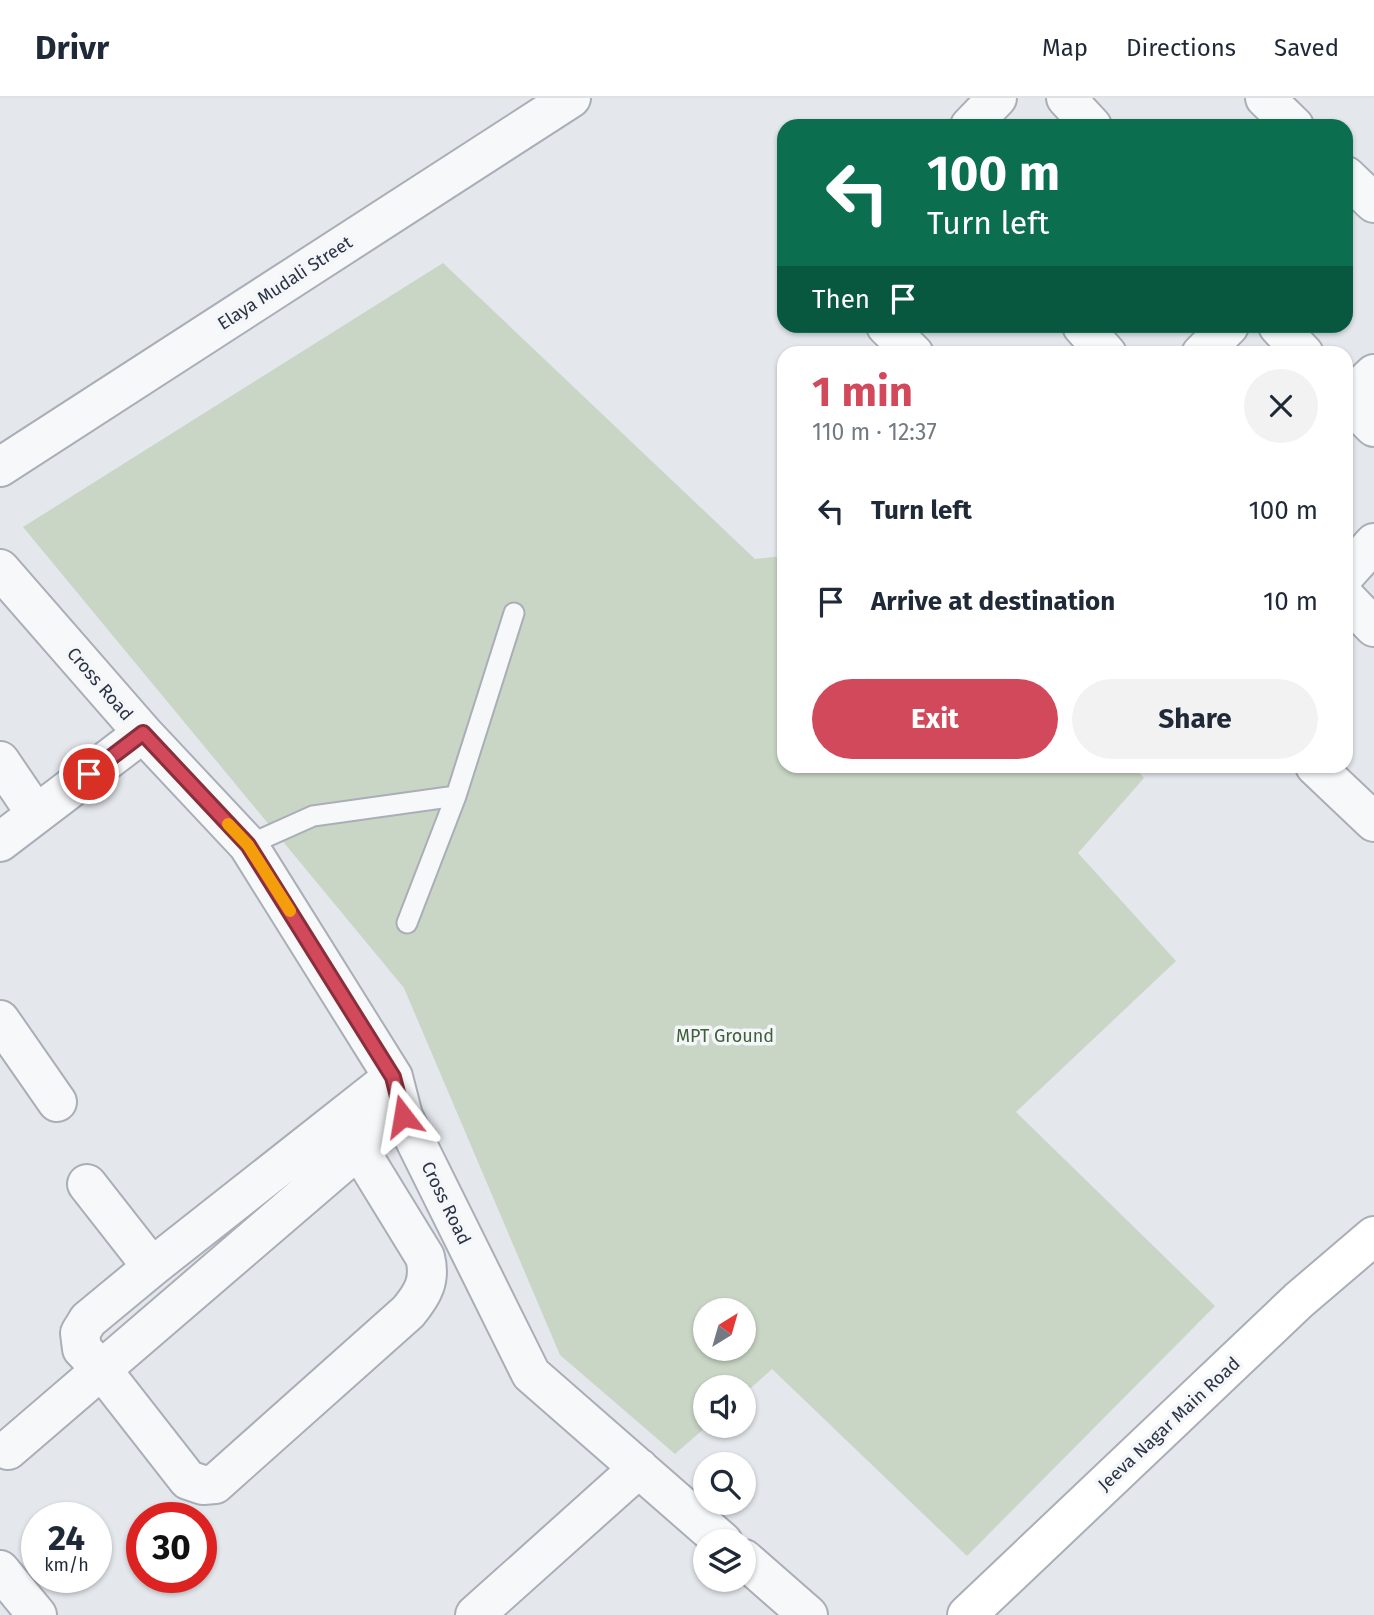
<!DOCTYPE html>
<html lang="en">
<head>
<meta charset="utf-8">
<style>
	:root { --surface:#fff; --page:#f2f2f3; --text:#1f2937; --muted:#747a83; --line:#e0e1e3; --accent:#d1495b }
	body { margin:0; font-family:"Fira Sans",sans-serif; background:var(--page); color:var(--text); height:100vh; display:flex; flex-direction:column; font-size:26px; white-space:nowrap }
	* { box-sizing:border-box; margin:0 }
	p { font-size:23px; color:var(--muted) }
	.icon { flex:none; width:38px; height:38px; fill:none; stroke:currentColor; stroke-width:2; stroke-linecap:round; stroke-linejoin:round }
	.map { position:relative; flex:1; overflow:hidden }
	.panel { position:absolute; left:777px; top:248px; width:576px; height:427px; display:flex; flex-direction:column; background:var(--surface); border-radius:21px; box-shadow:0 2px 5px #0004 }
	.panel>* { flex:none }
	.top-card { position:absolute; left:777px; top:21px; width:576px; height:214px; border-radius:21px; box-shadow:0 2px 5px #0004; background:#0b6e4f; color:#fff; overflow:hidden }
	.needle { width:46px; rotate:37deg }
	.controls { position:absolute; left:693px; top:1200px; display:grid; gap:14px }
	.controls a { display:grid; place-items:center; width:63px; height:63px; border-radius:50%; background:var(--surface); box-shadow:0 2px 5px #0004; font-size:35px }
	.speed { position:absolute; left:21px; top:1404px; display:flex; gap:14px; font-size:35px; font-weight:700; text-align:center }
	.speed>* { display:grid; place-content:center; width:91px; height:91px; border-radius:50%; background:var(--surface); box-shadow:0 2px 5px #0004; line-height:1 }
	.speed small { font-size:18px; font-weight:400 }
	.speed .limit { border:10px solid #d22; background:#fff; color:#111 }
	.pin { position:absolute; display:grid; place-items:center; width:60px; height:60px; color:#fff; margin:-30px; border:4px solid #fff; border-radius:50%; box-shadow:0 2px 7px #0007 }
	.me { position:absolute; width:77px; margin:-38px; rotate:346deg; stroke-linejoin:round; filter:drop-shadow(0 0 5px #0008) }
	.turn { display:flex; align-items:center; gap:24px; height:147px; padding:0 35px; font-size:32px }
	.turn .icon { width:91px; height:91px; stroke-width:2.5 }
	.turn b { display:block; font-size:49px; line-height:60px }
	.then { display:flex; align-items:center; height:66px; padding:0 35px; background:#0003; gap:14px; font-size:26px }
	.round { display:grid; place-items:center; flex:none; width:74px; height:74px; border-radius:37px; background:var(--page) }
	.summary { display:flex; align-items:center; justify-content:space-between; height:119px; padding:0 35px }
	h1 { font-size:42px; font-weight:700; line-height:52px; color:var(--accent) }
	.primary-button { display:flex; gap:14px; margin-top:auto; padding:14px 35px }
	.primary-button a { flex:1; height:80px; border-radius:42px; background:var(--accent); color:#fff; font-size:28px; font-weight:700; line-height:80px; text-align:center }
	.primary-button a+a { background:var(--page); color:var(--text) }
	ul { padding:0; list-style:none }
	li { display:flex; align-items:center; gap:21px; height:91px; padding:0 35px }
	li div { flex:1 }
	li b { display:block; font-size:26px }
	li em { font-style:normal }
	header { display:flex; align-items:center; gap:42px; box-sizing:border-box; height:98px; padding:0 35px; background:var(--surface); border-bottom:2px solid var(--line) }
	header strong { font-size:33px }
	nav { display:flex; gap:38px; margin-inline-start:auto; font-size:24px }
	.map>svg:first-child { display:block }
	.green { fill:#c9d6c5; fill-rule:evenodd }
	.lines { fill:none; stroke-linecap:round; stroke-linejoin:round }
	.lane-casing { stroke:#a9aeb7; stroke-width:23 }
	.street-casing { stroke:#a9aeb7; stroke-width:42 }
	.secondary-casing { stroke:#a9aeb7; stroke-width:42 }
	.lane { stroke:#f7f8fa; stroke-width:19 }
	.street { stroke:#f7f8fa; stroke-width:38 }
	.secondary { stroke:#fff; stroke-width:38 }
	.route-casing { stroke:#882f3b; stroke-width:18 }
	.route { stroke:#d1495b; stroke-width:12 }
	.slow { stroke:#f59e0b; stroke-width:12 }
	.labels { text-anchor:middle; stroke-width:7; stroke-linejoin:round; paint-order:stroke }
	.street-label { font-size:18px; fill:#2b3445; stroke:#f4f6f9 }
	.park-label { font-size:18px; fill:#3f6138; stroke:#f4f6f9 }
</style>
</head>
<body>
<header>
<strong>Drivr</strong>
<nav><a>Map</a><a>Directions</a><a>Saved</a></nav>
</header>
<div class="map">
<svg width="1374" height="1517" viewBox="0 0 1374 1517">
	<rect width="100%" height="100%" fill="#e4e7ec"/>
	<path class="green" d="M443,165L755,461L784,458V668H1133L1144,680L1078,755L1176,863L1016,1014L1215,1208L967,1458L772,1271L744,1296V1290H705L707,1328L675,1356L560,1257L404,890L23,429ZM705,1213H744V1251H705Z"/>
	<g class="lines">
		<g class="lane-casing">
			<path id="lane" d="M248,747L313,718L456,698L514,515
				M407,825L456,698"/>
		</g>
		<g class="street-casing">
			<path id="street" d="M1066,0L1092,28
				M1265,0L1294,28
				M970,28L997,0
				M1346,78L1374,105
				M886,228L914,256
				M1082,228L1107,256
				M1278,228L1304,256
				M1201,256L1229,228
				M1346,301L1374,329
				M1347,302L1374,276
				M0,369L571,0
				M0,471L143,635L248,747L393,979L403,1018L531,1276L723,1444
				M1346,476L1374,445
				M1346,500L1374,529
				M0,663L36,716
				M1315,668L1374,724
				M0,744L143,635
				M0,922L57,1004
				M341,1022L425,1159C431,1182 423,1196 408,1214L215,1386L203,1387L188,1382L102,1272L82,1251L80,1235L88,1222L152,1169L393,979
				M87,1086L152,1169
				M8,1352L356,1053L403,1018
				M744,1461L808,1517
				M0,1472L37,1517
				M475,1517L639,1370"/>
		</g>
		<g class="secondary-casing">
			<path id="secondary" d="M967,1517L1299,1202L1374,1138"/>
		</g>
		<use href="#lane" class="lane"/>
		<use href="#street" class="street"/>
		<use href="#secondary" class="secondary"/>
	</g>
	<g class="lines">
		<g class="route-casing">
			<path id="route" d="M89,676L143,635L248,747L393,979L403,1018"/>
		</g>
		<use href="#route" class="route"/>
		<path class="slow" d="M228,726L248,747L290,813"/>
	</g>
	<g class="labels">
		<g class="street-label">
			<text transform="translate(285 185) rotate(-33)" y="6">Elaya Mudali Street</text>
			<text transform="translate(100 586) rotate(49)" y="6">Cross Road</text>
			<text transform="translate(446 1105) rotate(64)" y="6">Cross Road</text>
			<text transform="translate(1169 1326) rotate(-43)" y="6">Jeeva Nagar Main Road</text>
		</g>
		<g class="park-label">
			<text x="725" y="944">MPT Ground</text>
		</g>
	</g>
</svg>
<div class="controls">
<a><svg class="needle" viewBox="-14 -14 28 28"><path d="M0-13l5 13h-10z" fill="#e53935"/><path d="M0 13l5-13h-10z" fill="#747a83"/></svg></a>
<a><svg class="icon" aria-label="sound" viewBox="0 0 24 24"><path d="M4 9h4l5-4v14l-5-4H4zM17 9q2 3 0 6"/></svg></a>
<a><svg class="icon" aria-label="search" viewBox="0 0 24 24"><circle cx="10" cy="10" r="6"/><path d="M15 15l6 6"/></svg></a>
<a><svg class="icon" aria-label="layers" viewBox="0 0 24 24"><path d="M12 4l9 5-9 5-9-5zM3 14l9 5 9-5"/></svg></a>
</div>
<div class="speed"><div>24<small>km/h</small></div><div class="limit">30</div></div>
<div class="pin" style="left:89px;top:676px;background:#d93025"><svg class="icon" aria-label="arrive" viewBox="0 0 24 24"><path d="M6 21V4h12l-3 4 3 4H6"/></svg></div>
<svg class="me" style="left:403px;top:1018px" viewBox="-20 -20 40 40"><path d="M0-17L14 15 0 8-14 15z" fill="#d1495b" stroke="#fff" stroke-width="4"/></svg>
<div class="top-card">
<div class="turn"><svg class="icon" aria-label="left" viewBox="0 0 24 24"><path d="M17 20v-9H6M10 6l-5 5 5 5"/></svg><div><b>100 m</b>Turn left</div></div>
<div class="then">Then<svg class="icon" aria-label="arrive" viewBox="0 0 24 24"><path d="M6 21V4h12l-3 4 3 4H6"/></svg></div>
</div>
<section class="panel">
<div class="summary"><div><h1>1 min</h1><p>110 m · 12:37</p></div><a class="round"><svg class="icon" aria-label="close" viewBox="0 0 24 24"><path d="M6 6l12 12M18 6L6 18"/></svg></a></div>
<ul>
<li><svg class="icon" aria-label="left" viewBox="0 0 24 24"><path d="M17 20v-9H6M10 6l-5 5 5 5"/></svg><div><b>Turn left</b></div><em>100 m</em></li>
<li><svg class="icon" aria-label="arrive" viewBox="0 0 24 24"><path d="M6 21V4h12l-3 4 3 4H6"/></svg><div><b>Arrive at destination</b></div><em>10 m</em></li>
</ul>
<div class="primary-button"><a>Exit</a><a>Share</a></div>
</section>
</div>
</body>
</html>
